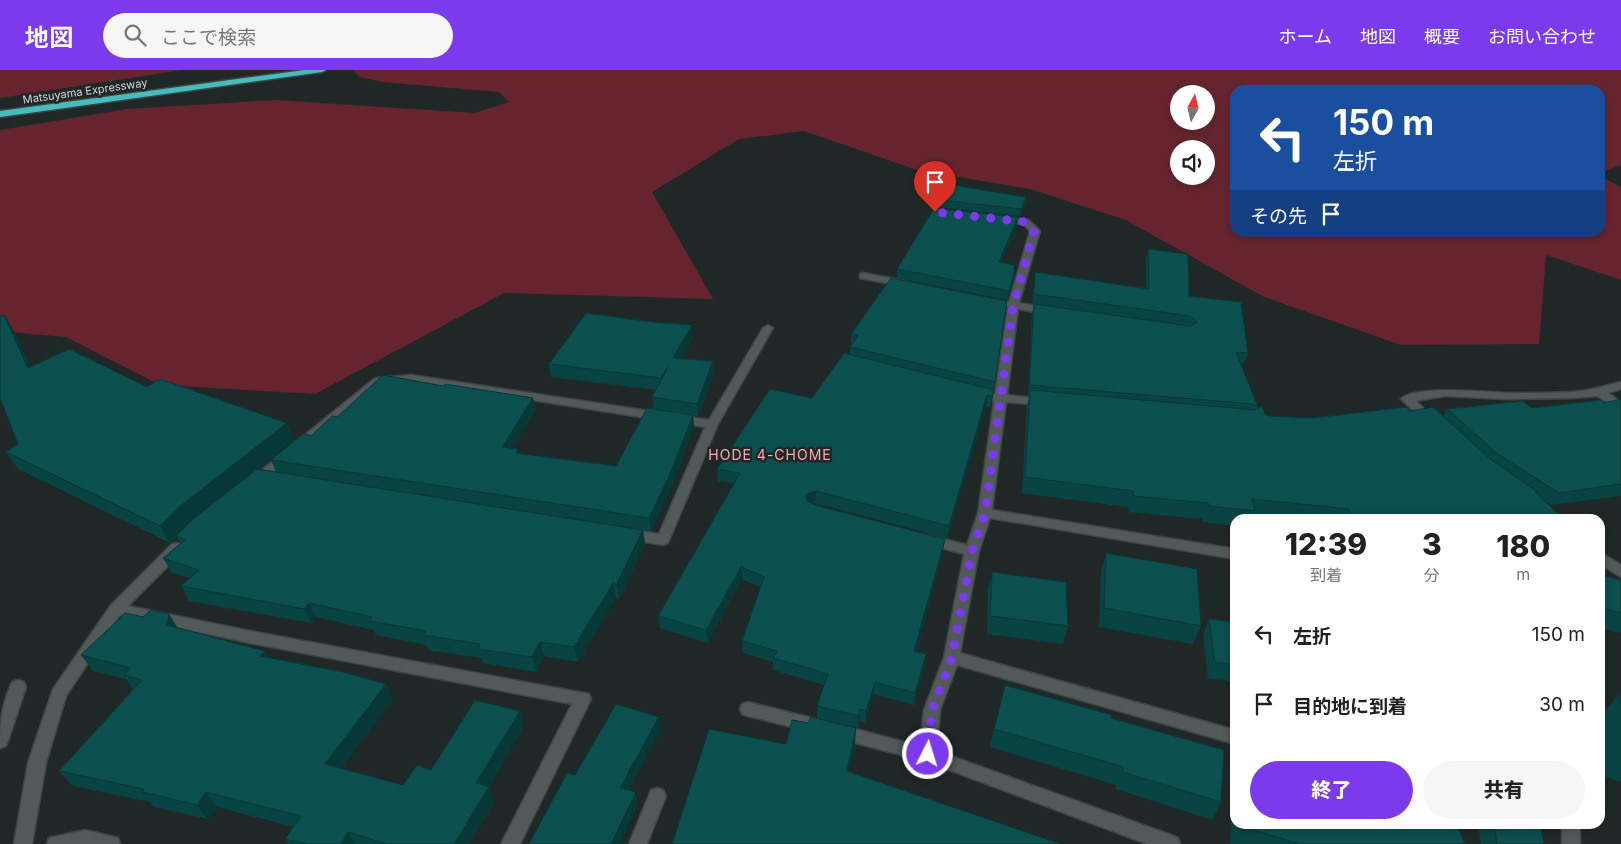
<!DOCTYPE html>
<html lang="ja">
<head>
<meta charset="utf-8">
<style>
	:root { --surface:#fff; --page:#f6f6f6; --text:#202124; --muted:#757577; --accent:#7c3aed }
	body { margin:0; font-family:Inter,"Noto Sans JP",sans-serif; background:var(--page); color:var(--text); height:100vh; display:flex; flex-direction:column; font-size:19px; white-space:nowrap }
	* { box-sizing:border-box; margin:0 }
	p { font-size:16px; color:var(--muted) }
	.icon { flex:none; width:28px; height:28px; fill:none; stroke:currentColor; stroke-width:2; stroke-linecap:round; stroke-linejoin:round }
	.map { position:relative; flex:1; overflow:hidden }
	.sheet { position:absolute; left:1230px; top:444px; width:375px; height:315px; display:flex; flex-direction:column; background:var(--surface); border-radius:15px; box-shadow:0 2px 8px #0003 }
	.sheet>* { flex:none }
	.banner { position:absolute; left:1230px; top:15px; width:375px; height:152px; border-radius:15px; box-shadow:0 2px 8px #0003; background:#1a4fa0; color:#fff; overflow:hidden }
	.needle { width:32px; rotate:8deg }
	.fabs { position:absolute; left:1170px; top:15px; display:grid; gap:10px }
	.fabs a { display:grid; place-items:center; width:45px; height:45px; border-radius:50%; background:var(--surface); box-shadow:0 2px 8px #0003; font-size:25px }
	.pin { position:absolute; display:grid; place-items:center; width:42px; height:42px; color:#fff; margin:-51px -21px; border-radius:50% 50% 50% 0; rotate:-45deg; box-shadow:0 0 5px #0007 }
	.pin .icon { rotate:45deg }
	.me { position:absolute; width:55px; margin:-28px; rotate:5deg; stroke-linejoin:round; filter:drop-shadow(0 0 4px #0008) }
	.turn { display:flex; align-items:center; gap:18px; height:105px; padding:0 20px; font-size:22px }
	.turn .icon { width:65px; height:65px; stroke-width:2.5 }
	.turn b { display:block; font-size:35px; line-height:42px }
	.then { display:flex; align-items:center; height:48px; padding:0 20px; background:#0003; gap:10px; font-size:19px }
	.eta { display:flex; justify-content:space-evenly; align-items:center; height:85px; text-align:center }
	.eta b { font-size:30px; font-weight:800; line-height:35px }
	.cta { display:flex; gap:10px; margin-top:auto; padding:10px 20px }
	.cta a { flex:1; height:58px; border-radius:30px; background:var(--accent); color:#fff; font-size:20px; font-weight:800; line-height:58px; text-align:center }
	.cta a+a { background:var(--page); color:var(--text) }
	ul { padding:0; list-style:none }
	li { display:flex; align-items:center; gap:15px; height:70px; padding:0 20px }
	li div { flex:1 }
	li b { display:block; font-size:19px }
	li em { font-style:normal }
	header { display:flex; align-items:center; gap:30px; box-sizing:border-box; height:70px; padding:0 25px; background:var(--accent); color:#fff }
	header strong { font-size:24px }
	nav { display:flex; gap:28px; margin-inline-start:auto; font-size:18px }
	.search { width:350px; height:45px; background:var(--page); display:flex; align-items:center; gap:12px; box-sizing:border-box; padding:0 18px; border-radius:28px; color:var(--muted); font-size:19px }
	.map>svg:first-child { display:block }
	.green { fill:#66252e; fill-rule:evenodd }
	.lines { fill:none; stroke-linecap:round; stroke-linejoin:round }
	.service-casing { stroke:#3e4444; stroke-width:3 }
	.minor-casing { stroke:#3e4444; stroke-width:3 }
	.motorway-casing { stroke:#3e4444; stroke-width:3 }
	.service { fill:#515959; fill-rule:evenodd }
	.minor { fill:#515959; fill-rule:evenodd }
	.motorway { fill:#46bdbc; fill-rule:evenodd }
	.wall { fill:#094444 }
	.shaded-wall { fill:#083737 }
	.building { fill:#0b4f4f; stroke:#083737 }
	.route { stroke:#7c3aed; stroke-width:9; stroke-dasharray:0 16.2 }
	.labels { text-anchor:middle; stroke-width:5; stroke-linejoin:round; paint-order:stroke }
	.far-street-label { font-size:11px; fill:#d2d7d7; stroke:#202827 }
	.neighbourhood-label { font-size:14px; letter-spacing:1px; fill:#fca7ad; stroke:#202827 }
</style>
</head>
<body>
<header>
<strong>地図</strong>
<div class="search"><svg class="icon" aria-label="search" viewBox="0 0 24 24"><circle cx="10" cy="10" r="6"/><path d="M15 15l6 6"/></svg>ここで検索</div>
<nav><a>ホーム</a><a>地図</a><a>概要</a><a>お問い合わせ</a></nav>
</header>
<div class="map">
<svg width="1621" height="774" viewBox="0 0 1621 774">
	<rect width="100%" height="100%" fill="#202827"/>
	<path class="green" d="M0,0H182L0,28Z
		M353,0H1621V95L1600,103V20H1235V162H1600V106L1621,117V210L1546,185L1539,274L1401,275L1264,227L1126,150L1030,119L917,100L804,61L739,69L652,122L713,229L504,223L315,324L160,315L66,267L0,261V60L127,39L275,30L475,43L509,32L499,22L383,12L360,7ZM1179,24H1206V51H1179ZM1179,79H1206V106H1179Z"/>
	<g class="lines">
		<g class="service-casing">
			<path id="service" d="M657,718L663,720L666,726L647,774H629L651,720Z
				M1562,754H1580V774H1562Z"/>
		</g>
		<g class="minor-casing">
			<path id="minor" d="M1000,146L1029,150L1040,161L1019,233L1048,238L1053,241L1048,244L1018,239L1007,325L1045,329L1051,332L1045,335L1006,332L992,440L1235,479V489L990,448L979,481L960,583L1235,660V674L957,595L940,640L937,681L1171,765L1178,768L1180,774H1147L928,692L840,669L834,667L832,662L834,657L840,655L920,676L924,640L944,587L964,484L923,473L921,470L923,467L928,465L967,475L978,443L994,331L987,327L989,325L995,324L1008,237L1001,234L1002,232H1009L1030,161L1023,154L997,151L996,149Z
				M863,203L906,211L911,214L906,217L860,208V204Z
				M768,255L773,258L718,354L668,473L663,475L628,469L623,467L621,464L623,461L628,459L659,464L705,357L411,311L381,314L259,414L254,415L248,411L374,309L378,308L411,305L709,350L763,258Z
				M1621,312V319L1608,323L1621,332V341L1597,326L1573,328L1506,329L1445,326L1416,331L1436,350L1430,354L1426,353L1401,329C1414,315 1487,322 1507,323C1529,323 1551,323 1572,322C1589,321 1604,316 1621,312Z
				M177,473L182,474L184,478L182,482L128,536L250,561L589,624L591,629L520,774H501L572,634L250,573L120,545L66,626L46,693L32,774H14L28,693L53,619L111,535L172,474Z
				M1600,482L1621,495V507L1600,494Z
				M18,610L24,612L26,617L8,671L6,676L0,678C0,653 1,636 12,612Z
				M748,632L808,647L814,649L816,654L814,659L808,661L748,646L742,644L740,639L742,634Z
				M85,760L118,768L120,774H47L49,768Z"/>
		</g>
		<g class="motorway-casing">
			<path id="motorway" d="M305,0H326L322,2L0,47V41Z"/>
		</g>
		<use href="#service" class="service"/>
		<use href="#minor" class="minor"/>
		<use href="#motorway" class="motorway"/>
	</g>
	<path class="wall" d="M1026,127L1025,135L1020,146L938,137L939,130Z
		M1017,155L1001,192L1015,195L1014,209L1008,230L897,208V199Z
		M1148,179L1189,226L1248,283L1244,293H1240L1258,337L1257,339L1265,344L1270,346L1312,348L1410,341L1443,347L1447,339L1532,338L1604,333L1621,329V426H1620L1551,435L1543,430L1564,449H1281L1254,446L1252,449H1235V456L1203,452L1202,449L1129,442L1128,437L1022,423L1027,336L1029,325H1028L1032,244L1034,234H1032L1034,212L1035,202L1146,218V188Z
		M1007,231L992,331L990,337H986L947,468L815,433L813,434L943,480L916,582L926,584L925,596L914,635L874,624L865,653L860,651L858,658L817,648V636L824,615L773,600V592L743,583L742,571L760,517L742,509L708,573L660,558L658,546L734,413L718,411L717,399L812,328L850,284V277L852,273L851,272V264Z
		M4,245L14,261L30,297L147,317L287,353L294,370L258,399L276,402L271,390L311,366L337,347L443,316L533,328L536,340L512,378L519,383L616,396L654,339L652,327L656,320L551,307L549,294L693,267L681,289L714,304L698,346H693L694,357L672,417L651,461L621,456L643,460L645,474L619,530L616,528L578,592L544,586L536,602L483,593L481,588L429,580L427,575L376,565L374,560L316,547L311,553L189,531L181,516L190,508L172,503L163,488L181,473L177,467L170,473L18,399L6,382L18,374Z
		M1106,483L1201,556L1193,574L1099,557L1101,501Z
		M992,502L1068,556L1063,574L987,564L988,520Z
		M1600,505L1621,510V563L1600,558Z
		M1209,549L1235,552V612L1208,608L1203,565Z
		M178,558L265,581L268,588L393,630L341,698L403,715L431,700L524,656L489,717L494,732L469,774H289L285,769L294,757L217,737L208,749L154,737L150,732L73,716L59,701L133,619L126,609L93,601L81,585Z
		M1619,625L1621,626V712L1606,707L1600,672V646Z
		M1111,648L1221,732L1212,750L1116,719V715L990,677L994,659Z
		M1235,720V754H1456L1465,774H1233L1230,773L1232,726Z
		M1478,754H1544L1541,757L1544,774H1481Z"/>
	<path class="shaded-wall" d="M1026,127L1025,135L1020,146L1021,139Z
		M1018,147L1017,155L997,200L999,192Z
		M1015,201L1014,209L1008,230L1009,221Z
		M4,245L14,261L38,315L28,298Z
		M692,255L693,267L674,301L673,288Z
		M713,291L714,304L698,346L697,334Z
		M994,320L992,331L990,337L992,326Z
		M987,325L986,337L947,468L949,456Z
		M533,328L536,340L505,389L502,377Z
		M693,345L694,357L672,417L651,461L649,448Z
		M287,353L294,370L189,455L170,473L160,456L179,437Z
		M816,421L815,433L809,435L806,427L809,423Z
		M643,460L645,474L619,530L616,515Z
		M945,469L943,480L913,593L914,581Z
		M741,497L742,509L708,573L706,560Z
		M613,513L616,528L578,592L574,577Z
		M309,533L316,547L311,553L304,539Z
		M169,544L179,560L167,555Z
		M540,572L544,586L536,602L532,587Z
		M265,581L274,597L260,586Z
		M926,584L925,596L914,635L915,623Z
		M875,612L874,624L865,653L866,641Z
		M386,614L393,630L333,709L325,694Z
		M860,639V651L858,658L859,646Z
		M520,641L524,656L489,717L494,732L469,774H454L476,713Z
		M659,647L661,660L623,731L620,718Z
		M856,658L855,675L846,718L847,701Z
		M206,722L217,737L208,749L197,735Z
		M636,722L638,735L620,774H611Z
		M348,762L355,774H341Z"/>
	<path class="building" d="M949,114L1026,127L1021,139L939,130Z
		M934,138L1018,147L999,192L1015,195L1013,200L1015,201L1009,221L897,199Z
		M1148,179L1188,184L1189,226L1241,232L1248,283L1236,282L1258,337L1253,334L1029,315L1034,234L1190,256L1197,252L1190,246L1034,224L1035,202L1149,219Z
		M891,208L1007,231L995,312L850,277L858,265L851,264Z
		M586,243L653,252L692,255L673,288L713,291L697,334L652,327L668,297L661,308L549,294Z
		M4,245L28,298L69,279L147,317L160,309L287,353L179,437L160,456L6,382L18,374L0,328V246Z
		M844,283L994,320L992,326L987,325L949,456L816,421L809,423L806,427L808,432L815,435L945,469L914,581L926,584L915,623L875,612L866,641L860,639L859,646L817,636L828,604L773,588L777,581L742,571L764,507L741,497L706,560L658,546L740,403L717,399L770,319L812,328Z
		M383,305L443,316L445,314L533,328L502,377L518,379L516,383L616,396L647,338L693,345L670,404L649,448L271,390L304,363L311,366L332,346L337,347Z
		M1030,320L1255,340L1262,336L1265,344L1270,346L1312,348L1406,337L1410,341L1433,337L1490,389L1538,422H1535L1564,449H1352L1349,439L1252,429L1255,441L1209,436L1208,433L1134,426L1133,421L1025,407Z
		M1621,329V414L1559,423L1498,384L1447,339L1522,331L1532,338L1601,330L1604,333Z
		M257,399L643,460L616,515L613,513L574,577L540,572L532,587L478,579L480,574L423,565L426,561L369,551L372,547L309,533L304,539L181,516L199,500L163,488L185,470L176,466L193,449Z
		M1106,483L1197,499L1201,556L1104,538Z
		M992,502L1066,512L1068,556L990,546Z
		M1600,505L1621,510V543L1600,538Z
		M151,540L169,544L167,555L265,581L260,586L343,602L386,614L325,694L403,715L417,695L431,700L475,630L520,641L476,713L489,717L454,774H387L348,762L341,774H307L285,769L301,746L206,722L197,735L142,722L144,719L59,701L142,610L124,605L131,598L81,585L125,543L143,547Z
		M1209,549L1235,552V595L1215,592Z
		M1005,615L1112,645L1111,648L1224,680L1221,732L1122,702L1123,697L994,659Z
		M1619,625L1621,626V637Z
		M616,634L659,647L620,718L636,722L611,774H529L567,703L575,705Z
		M811,647L856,658L847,701L1061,774H672L709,659L786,674L792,650L808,653Z
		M1240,754H1396L1407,757L1406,754H1457L1465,774H1300L1240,756Z
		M1494,754H1540L1544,774H1497Z"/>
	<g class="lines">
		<path class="route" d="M928,684L932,640L952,587L972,481L985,443L1013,236L1034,161L1026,152L935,142"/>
	</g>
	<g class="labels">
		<g class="far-street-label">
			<text transform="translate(85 21) rotate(-8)" y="4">Matsuyama Expressway</text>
		</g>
		<g class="neighbourhood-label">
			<text x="770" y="390">HODE 4-CHOME</text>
		</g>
	</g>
</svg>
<div class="fabs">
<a><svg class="needle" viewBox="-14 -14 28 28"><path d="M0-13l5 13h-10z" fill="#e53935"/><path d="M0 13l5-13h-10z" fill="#757577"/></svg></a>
<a><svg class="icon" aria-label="sound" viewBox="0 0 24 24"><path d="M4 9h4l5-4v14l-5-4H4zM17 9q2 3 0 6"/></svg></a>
</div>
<div class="pin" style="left:935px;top:142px;background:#d93025"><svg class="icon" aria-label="arrive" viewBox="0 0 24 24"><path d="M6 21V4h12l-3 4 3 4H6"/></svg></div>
<svg class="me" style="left:928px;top:684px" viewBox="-20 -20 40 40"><circle r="17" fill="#7c3aed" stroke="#fff" stroke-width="3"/><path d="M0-11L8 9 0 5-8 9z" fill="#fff"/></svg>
<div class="banner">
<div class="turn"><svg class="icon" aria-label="left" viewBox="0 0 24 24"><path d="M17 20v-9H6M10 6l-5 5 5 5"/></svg><div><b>150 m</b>左折</div></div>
<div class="then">その先<svg class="icon" aria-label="arrive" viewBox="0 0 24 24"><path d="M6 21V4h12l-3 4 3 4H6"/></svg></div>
</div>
<section class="sheet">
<div class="eta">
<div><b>12:39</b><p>到着</p></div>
<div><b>3</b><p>分</p></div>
<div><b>180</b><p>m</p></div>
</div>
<ul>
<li><svg class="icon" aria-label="left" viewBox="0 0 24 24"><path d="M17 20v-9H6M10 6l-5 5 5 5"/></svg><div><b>左折</b></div><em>150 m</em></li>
<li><svg class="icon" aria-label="arrive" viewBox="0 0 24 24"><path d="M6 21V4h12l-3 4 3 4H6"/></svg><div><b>目的地に到着</b></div><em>30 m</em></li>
</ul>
<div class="cta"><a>終了</a><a>共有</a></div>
</section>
</div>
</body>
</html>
